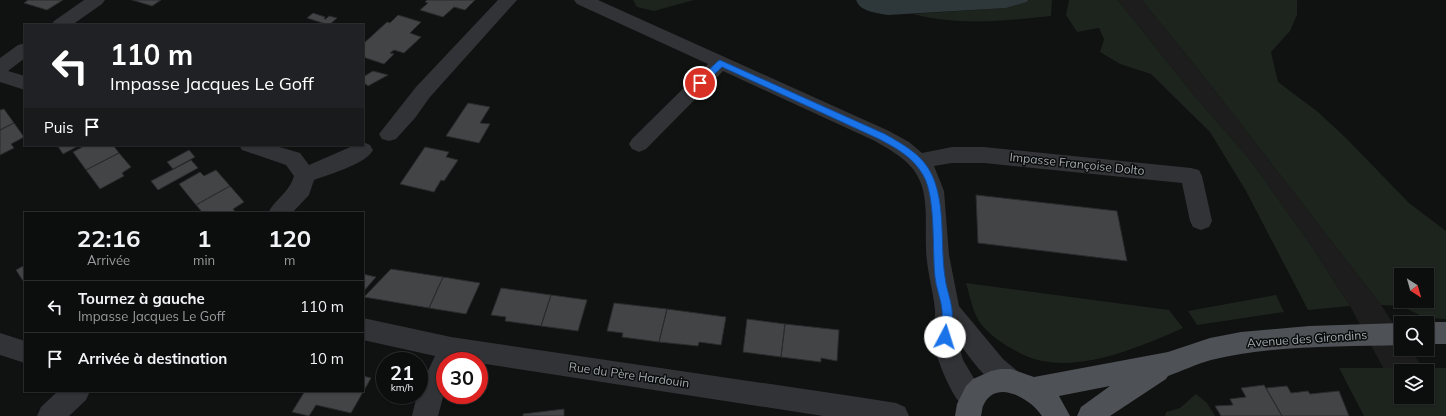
<!DOCTYPE html>
<html lang="fr">
<head>
<meta charset="utf-8">
<style>
	:root { --surface:#0c0d0d; --page:#1a1b1b; --text:#f1f3f6; --muted:#9a9c9d; --line:#2c2d2e }
	body { margin:0; font-family:Mulish,sans-serif; background:var(--page); color:var(--text); height:100vh; display:flex; flex-direction:column; font-size:15px; white-space:nowrap }
	* { box-sizing:border-box; margin:0 }
	p { font-size:13px; color:var(--muted) }
	.icon { flex:none; width:22px; height:22px; fill:none; stroke:currentColor; stroke-width:2; stroke-linecap:round; stroke-linejoin:round }
	.map { position:relative; flex:1; overflow:hidden }
	.sheet { position:absolute; left:24px; top:212px; width:340px; height:180px; display:flex; flex-direction:column; background:var(--surface); border-radius:0px; box-shadow:0 1px 3px #0004,0 0 0 1px var(--line) }
	.sheet>* { flex:none }
	.hud { position:absolute; left:24px; top:24px; width:340px; height:122px; border-radius:0px; box-shadow:0 1px 3px #0004,0 0 0 1px var(--line); background:#202124; color:#fff; overflow:hidden }
	.needle { width:26px; rotate:143deg }
	.tools { position:absolute; left:1394px; top:268px; display:grid; gap:8px }
	.tools a { display:grid; place-items:center; width:40px; height:40px; border-radius:0px; background:var(--surface); box-shadow:0 1px 3px #0004,0 0 0 1px var(--line); font-size:20px }
	.speed { position:absolute; left:376px; top:352px; display:flex; gap:8px; font-size:20px; font-weight:700; text-align:center }
	.speed>* { display:grid; place-content:center; width:52px; height:52px; border-radius:50%; background:var(--surface); box-shadow:0 1px 3px #0004,0 0 0 1px var(--line); line-height:1 }
	.speed small { font-size:10px; font-weight:400 }
	.speed .limit { border:6px solid #d22; background:#fff; color:#111 }
	.pin { position:absolute; display:grid; place-items:center; width:34px; height:34px; color:#fff; margin:-17px; border:2px solid #fff; border-radius:50%; box-shadow:0 1px 4px #0007 }
	.me { position:absolute; width:44px; margin:-22px; rotate:5deg; stroke-linejoin:round; filter:drop-shadow(0 0 3px #0008) }
	.turn { display:flex; align-items:center; gap:14px; height:84px; padding:0 20px; font-size:18px }
	.turn .icon { width:52px; height:52px; stroke-width:2.5 }
	.turn b { display:block; font-size:28px; line-height:34px }
	.then { display:flex; align-items:center; height:38px; padding:0 20px; background:#0003; gap:8px; font-size:15px }
	.eta { display:flex; justify-content:space-evenly; align-items:center; height:68px; text-align:center }
	.eta b { font-size:24px; font-weight:700; line-height:28px }
	ul { padding:0; list-style:none }
	li { display:flex; align-items:center; gap:12px; height:52px; padding:0 20px; border-top:1px solid var(--line) }
	li div { flex:1 }
	li b { display:block; font-size:15px }
	li em { font-style:normal }
	.map>svg:first-child { display:block }
	.built { fill:#1d1d1e }
	.green { fill:#1d241d; fill-rule:evenodd }
	.water { fill:#2e373a }
	.building { fill:#424446; stroke:#2b2b2d }
	.lines { fill:none; stroke-linecap:round; stroke-linejoin:round }
	.minor { fill:#323336; fill-rule:evenodd }
	.major { fill:#4e5155; fill-rule:evenodd }
	.route { fill:#1a73e8; stroke:#114b97 }
	.labels { text-anchor:middle; stroke-width:3; stroke-linejoin:round; paint-order:stroke }
	.street-label { font-size:12px; fill:#a3aab0; stroke:#0b0c0c }
</style>
</head>
<body>
<div class="map">
<svg width="1446" height="416" viewBox="0 0 1446 416">
	<rect width="100%" height="100%" fill="#101111"/>
	<path class="built" d="M1118,0H1142L1209,83L1381,305L1401,335V349H1410L1425,371H1401V397H1427L1446,416H1409L1350,306L1312,247L1251,161L1188,88Z"/>
	<path class="green" d="M633,0H694L654,11L637,7Z
		M1028,0H1052L1051,16C1005,21 958,26 913,14L1006,8L1027,2Z
		M1069,0H1118L1188,88L1251,161L1312,247L1350,306L1308,310L1246,191L1210,132L1151,74L1120,64L1100,52L1104,39L1099,28L1077,32L1066,15Z
		M1142,0H1297V15L1290,31L1271,52L1278,82L1318,112L1346,138L1409,203L1446,231V319L1426,318L1401,306L1381,305L1209,83ZM1401,275H1427V301H1401Z
		M966,283L1169,310L1183,328C1142,346 1087,370 1042,361C1030,359 1019,353 1009,347C1000,342 984,330 979,321C972,310 970,296 966,283Z
		M1276,295L1284,312L1197,325L1188,311Z
		M1339,368H1446V416H1364ZM1401,371H1427V397H1401Z
		M1196,394L1207,403L1215,416H1165L1166,412L1180,408Z"/>
	<path class="water" d="M856,0H1028L1027,2L1006,8L888,15C878,13 860,12 856,0Z"/>
	<path class="building" d="M28,0H63L47,10L24,3Z
		M132,0H161L152,6Z
		M427,0H475L465,10L454,7L443,17L420,10L428,3L425,2Z
		M313,13L325,17L324,19H326L329,16L337,18L329,25L307,18Z
		M398,15L421,22L410,33L421,37L404,53L394,50L390,53L394,54L384,64L363,57V44L387,22L390,23Z
		M373,71L388,75L368,86L363,82V77Z
		M468,103L490,107L480,123L490,124L479,143L446,136Z
		M4,109L14,123L0,130V110Z
		M14,123L24,137L11,144L14,148L0,155V130Z
		M57,145H80L63,154Z
		M86,145H113L119,153L86,170L73,152Z
		M425,147L449,152L446,157L458,160L444,181L441,180L434,192L400,184Z
		M189,150L195,157L173,169L167,162Z
		M119,153L131,167L122,173L124,176L100,189L86,170Z
		M191,160L198,168L158,190L151,181Z
		M216,170L230,186L196,205L179,184L200,172L204,176Z
		M230,186L244,202L233,209L236,213H203L196,205Z
		M976,195L1117,211L1127,261L978,243Z
		M25,265V284L16,270Z
		M391,269L443,277L429,308L364,297Z
		M363,274L376,277L363,292Z
		M443,277L480,283L466,314L429,308Z
		M501,288L551,295L541,326L505,321L506,317L491,315Z
		M551,295L587,300L578,331L541,326Z
		M614,303L667,309L659,342L622,337L623,333L607,331Z
		M667,309L726,317L721,345L699,342L698,346L659,342Z
		M747,319L785,324L781,357L743,352Z
		M785,324L839,330L837,361L821,358V362L781,357Z
		M363,376L371,378L351,413L316,405L309,416L292,412L305,391H363Z
		M1264,385L1282,416H1221L1215,406L1233,405L1230,399L1246,397L1241,388Z
		M1287,386L1291,393L1308,391L1310,394L1339,391L1349,416H1282L1266,388Z
		M564,409V416H523V414Z"/>
	<g class="lines">
		<path class="minor" d="M84,0H105L102,4L72,25H51L54,21Z
			M498,0H517L430,97L415,118L396,139L389,141L382,139L379,134L416,87Z
			M574,0H598L889,131L909,142L922,153L952,147H984L1191,168L1199,170L1202,176L1212,221L1209,227L1201,230L1193,227L1190,221L1182,183L984,163H952L934,166L944,191L949,255L959,306L1003,359L1021,374L1025,382L1021,390L1012,394C988,385 973,361 958,342L963,360L985,397L981,406L972,409C969,408 966,407 963,406C952,398 933,352 933,337C932,328 936,319 935,310C933,289 926,268 926,247C925,225 929,195 917,175C908,159 890,150 875,141L723,71L646,149L639,152L632,149L629,144L632,139L708,64L577,4Z
			M25,43V58L8,71L25,76V90L0,82V58L18,45Z
			M363,142L370,145L373,150C366,164 330,174 314,180L309,195L292,213H268C276,198 289,193 294,176L286,165L242,150L239,145H273L300,153L309,165L355,145H363Z
			M363,318L451,337L858,397L896,403L905,407L909,416H823L479,363V361H445V390L438,416H412L417,395H419V390L435,356L363,340Z
			M0,333L25,341V363L0,355Z
			M58,391H90L86,400L69,416H37L41,407Z"/>
		<path class="major" d="M1427,322H1446V344H1427V323H1424Z
			M1401,323V345C1340,347 1270,345 1211,360C1196,364 1182,371 1168,376L1166,379L1110,416H1077L1081,407L1110,386L1059,396L1070,416H1042C1032,400 997,378 984,404C982,407 982,412 981,416H955L957,404L966,386L973,379L991,371L1000,369H1011L1034,377L1168,352L1210,338L1241,332L1309,326Z"/>
	</g>
	<path class="route" d="M720,60L885,134C904,145 923,155 932,175C946,205 940,245 945,277C946,288 951,299 952,310C953,318 952,333 949,340L945,341L941,340L940,337C941,328 943,318 942,310C941,299 936,288 935,277C932,250 936,196 923,175C913,157 896,148 879,139L722,67L703,85H697V81L718,61Z"/>
	<g class="labels">
		<g class="street-label">
			<text transform="translate(1077 164) rotate(6)" y="4">Impasse Françoise Dolto</text>
			<text transform="translate(1307 339) rotate(-4)" y="4">Avenue des Girondins</text>
			<text transform="translate(629 375) rotate(8)" y="4">Rue du Père Hardouin</text>
		</g>
	</g>
</svg>
<div class="tools">
<a><svg class="needle" viewBox="-14 -14 28 28"><path d="M0-13l5 13h-10z" fill="#e53935"/><path d="M0 13l5-13h-10z" fill="#9a9c9d"/></svg></a>
<a><svg class="icon" aria-label="search" viewBox="0 0 24 24"><circle cx="10" cy="10" r="6"/><path d="M15 15l6 6"/></svg></a>
<a><svg class="icon" aria-label="layers" viewBox="0 0 24 24"><path d="M12 4l9 5-9 5-9-5zM3 14l9 5 9-5"/></svg></a>
</div>
<div class="speed"><div>21<small>km/h</small></div><div class="limit">30</div></div>
<div class="pin" style="left:700px;top:83px;background:#d93025"><svg class="icon" aria-label="arrive" viewBox="0 0 24 24"><path d="M6 21V4h12l-3 4 3 4H6"/></svg></div>
<svg class="me" style="left:945px;top:337px" viewBox="-20 -20 40 40"><circle r="19" fill="#fff"/><path d="M0-13L10 11 0 6-10 11z" fill="#1a73e8"/></svg>
<div class="hud">
<div class="turn"><svg class="icon" aria-label="left" viewBox="0 0 24 24"><path d="M17 20v-9H6M10 6l-5 5 5 5"/></svg><div><b>110 m</b>Impasse Jacques Le Goff</div></div>
<div class="then">Puis<svg class="icon" aria-label="arrive" viewBox="0 0 24 24"><path d="M6 21V4h12l-3 4 3 4H6"/></svg></div>
</div>
<section class="sheet">
<div class="eta">
<div><b>22:16</b><p>Arrivée</p></div>
<div><b>1</b><p>min</p></div>
<div><b>120</b><p>m</p></div>
</div>
<ul>
<li><svg class="icon" aria-label="left" viewBox="0 0 24 24"><path d="M17 20v-9H6M10 6l-5 5 5 5"/></svg><div><b>Tournez à gauche</b><p>Impasse Jacques Le Goff</p></div><em>110 m</em></li>
<li><svg class="icon" aria-label="arrive" viewBox="0 0 24 24"><path d="M6 21V4h12l-3 4 3 4H6"/></svg><div><b>Arrivée à destination</b></div><em>10 m</em></li>
</ul>
</section>
</div>
</body>
</html>
